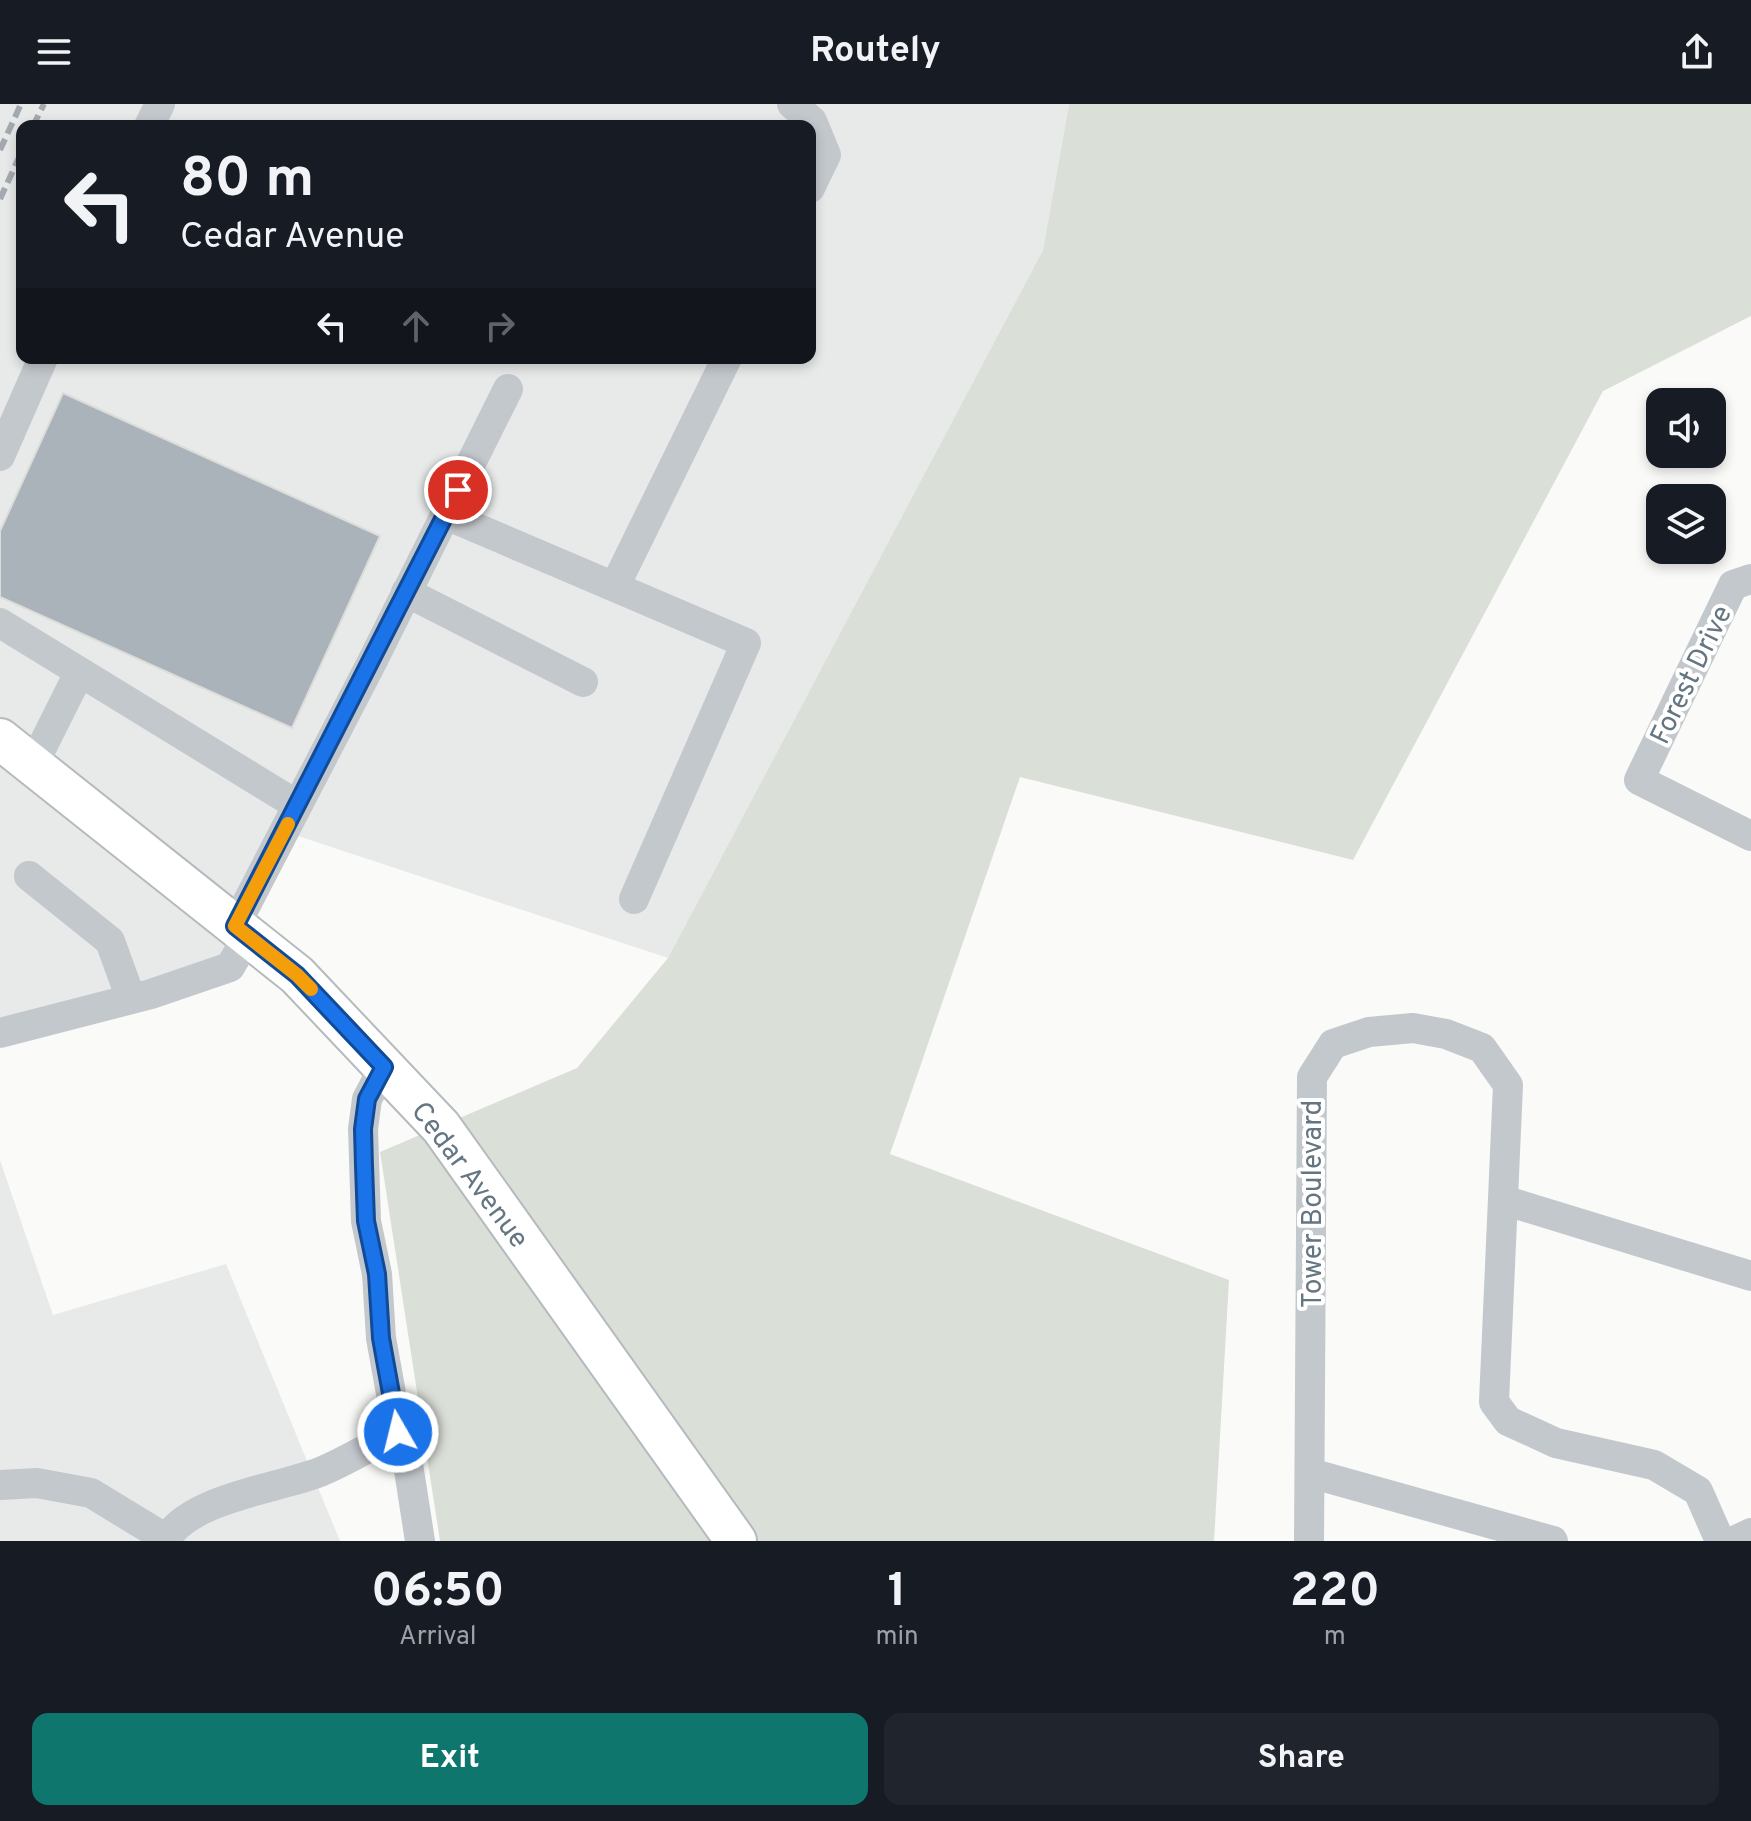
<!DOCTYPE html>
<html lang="en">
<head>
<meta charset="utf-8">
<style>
	:root { --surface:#171b24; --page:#20242c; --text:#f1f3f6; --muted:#9ea1a6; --accent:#0f766e }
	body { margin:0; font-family:Overpass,sans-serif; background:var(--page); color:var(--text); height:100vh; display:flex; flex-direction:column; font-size:30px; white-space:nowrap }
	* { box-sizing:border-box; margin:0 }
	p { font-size:26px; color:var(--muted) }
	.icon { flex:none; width:44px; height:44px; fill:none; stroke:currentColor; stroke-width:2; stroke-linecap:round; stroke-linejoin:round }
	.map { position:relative; height:1437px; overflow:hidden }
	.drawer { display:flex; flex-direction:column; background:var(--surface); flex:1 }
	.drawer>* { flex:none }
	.hud { position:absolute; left:16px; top:16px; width:800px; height:244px; border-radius:16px; box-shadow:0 4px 12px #0003; background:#171b24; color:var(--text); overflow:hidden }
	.fabs { position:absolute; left:1646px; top:284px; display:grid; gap:16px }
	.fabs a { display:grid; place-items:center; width:80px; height:80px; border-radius:16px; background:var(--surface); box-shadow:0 4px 12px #0003; font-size:40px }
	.pin { position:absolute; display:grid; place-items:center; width:68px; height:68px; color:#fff; margin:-34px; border:4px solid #fff; border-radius:50%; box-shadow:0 2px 8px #0007 }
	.me { position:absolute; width:88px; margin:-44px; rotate:352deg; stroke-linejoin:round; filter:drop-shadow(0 0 6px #0008) }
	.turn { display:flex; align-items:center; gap:28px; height:168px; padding:0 32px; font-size:36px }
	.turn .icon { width:104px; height:104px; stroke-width:2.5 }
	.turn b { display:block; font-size:56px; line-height:68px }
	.lanes { display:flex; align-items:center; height:76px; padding:0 32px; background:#0003; justify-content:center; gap:40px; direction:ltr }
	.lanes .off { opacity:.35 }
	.eta { display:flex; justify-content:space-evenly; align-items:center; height:136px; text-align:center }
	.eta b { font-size:48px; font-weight:700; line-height:56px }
	.primary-button { display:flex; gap:16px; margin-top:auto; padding:16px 32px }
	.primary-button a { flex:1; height:92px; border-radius:16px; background:var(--accent); color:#fff; font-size:32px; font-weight:700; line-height:92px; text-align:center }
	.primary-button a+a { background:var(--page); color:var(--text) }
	header { display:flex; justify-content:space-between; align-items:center; height:104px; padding:0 32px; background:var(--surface); font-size:36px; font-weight:700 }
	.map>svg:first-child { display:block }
	.built { fill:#e8e9e9; fill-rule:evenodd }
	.green { fill:#dadfd7 }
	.building { fill:#aab3b9; stroke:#dcdcda; stroke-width:2 }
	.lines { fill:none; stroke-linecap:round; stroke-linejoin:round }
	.major-casing { stroke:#b5babe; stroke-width:44 }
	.minor { stroke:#c3c8cc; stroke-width:30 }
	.major { stroke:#fff; stroke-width:40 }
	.rail { stroke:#a2aab0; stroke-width:6; stroke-dasharray:12 6; stroke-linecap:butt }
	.route-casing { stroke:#114b97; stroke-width:20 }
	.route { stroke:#1a73e8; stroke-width:14 }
	.slow { stroke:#f59e0b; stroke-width:14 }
	.labels { text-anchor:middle; stroke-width:8; stroke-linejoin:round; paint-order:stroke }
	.street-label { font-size:28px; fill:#657683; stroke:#fff }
</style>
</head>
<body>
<header><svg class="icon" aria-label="menu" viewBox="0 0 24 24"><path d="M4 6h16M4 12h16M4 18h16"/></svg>Routely<svg class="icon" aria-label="share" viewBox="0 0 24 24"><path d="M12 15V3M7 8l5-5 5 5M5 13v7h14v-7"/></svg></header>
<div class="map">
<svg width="1751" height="1437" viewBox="0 0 1751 1437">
	<rect width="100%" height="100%" fill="#fafaf8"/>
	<path class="built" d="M0,0H1069L1043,146L668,854L298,732L227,861L0,939ZM22,22H810V254H22Z
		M0,1056L53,1211L226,1160L340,1437H0Z"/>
	<path class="green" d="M1069,0H1751V212L1603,287L1353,756L1020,673L890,1050L1229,1176L1214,1437H440L380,1048L577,964L668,854L1043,146Z"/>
	<path class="building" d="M63,289L380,432L292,624L0,493V427Z"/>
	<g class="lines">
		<g class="major-casing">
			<path id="major" d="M0,635L297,871L441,1023L736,1437"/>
		</g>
		<path class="minor" d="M792,0L812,17L826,51L810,84
			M149,22L160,0
			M0,352L43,254
			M446,411L746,539L634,795
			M1751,475L1733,481L1639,676L1751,732
			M615,482L727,254
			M406,488L583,578
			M0,519L297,701
			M33,661L79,569
			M29,772L110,837L131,895
			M235,822L372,558L508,285
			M0,929L151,890L230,863L248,832
			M384,963L367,995L363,1025L366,1117L377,1170L381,1234L398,1328L408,1360L420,1437
			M1503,1096L1751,1172
			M1310,1369L1553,1437
			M0,1381L37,1379L91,1389L165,1434
			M165,1437C189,1394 276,1385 320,1368C347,1357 372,1341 398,1328
			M1309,1437L1312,973L1333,940L1369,928L1413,924L1446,930L1482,944L1508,981L1494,1298L1508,1317L1556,1339L1654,1361L1698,1387L1720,1437
			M1734,1437L1751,1429"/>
		<use href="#major" class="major"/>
		<path class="rail" d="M33,22L44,0
			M0,46L21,0
			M0,95L22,47"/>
	</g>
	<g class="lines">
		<g class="route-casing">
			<path id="route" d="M398,1328L381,1234L377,1170L366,1117L364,1062L363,1025L367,995L384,963L297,871L235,822L458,386"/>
		</g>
		<use href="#route" class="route"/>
		<path class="slow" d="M288,720L235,822L297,871L311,885"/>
	</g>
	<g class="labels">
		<g class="street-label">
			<text transform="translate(1690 570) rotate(-64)" y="10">Forest Drive</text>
			<text transform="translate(471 1070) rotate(53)" y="10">Cedar Avenue</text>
			<text transform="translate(1311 1100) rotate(-90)" y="10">Tower Boulevard</text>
		</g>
	</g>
</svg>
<div class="fabs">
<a><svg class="icon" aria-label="sound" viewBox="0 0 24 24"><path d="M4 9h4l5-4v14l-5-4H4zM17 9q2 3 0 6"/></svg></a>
<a><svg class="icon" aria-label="layers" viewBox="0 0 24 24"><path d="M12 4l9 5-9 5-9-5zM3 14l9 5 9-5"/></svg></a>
</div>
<div class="pin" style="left:458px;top:386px;background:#d93025"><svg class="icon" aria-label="arrive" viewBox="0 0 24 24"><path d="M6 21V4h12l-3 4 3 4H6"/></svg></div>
<svg class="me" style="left:398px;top:1328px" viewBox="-20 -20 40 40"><circle r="17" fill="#1a73e8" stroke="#fff" stroke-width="3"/><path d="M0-11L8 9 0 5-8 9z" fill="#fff"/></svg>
<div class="hud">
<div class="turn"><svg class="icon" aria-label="left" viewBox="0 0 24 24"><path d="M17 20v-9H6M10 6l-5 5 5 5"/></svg><div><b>80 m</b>Cedar Avenue</div></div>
<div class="lanes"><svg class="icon" aria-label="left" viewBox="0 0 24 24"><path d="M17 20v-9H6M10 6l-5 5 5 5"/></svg><svg class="icon off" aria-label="ahead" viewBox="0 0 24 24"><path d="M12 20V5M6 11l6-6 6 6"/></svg><svg class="icon off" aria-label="right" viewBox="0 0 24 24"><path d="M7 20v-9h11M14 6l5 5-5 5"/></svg></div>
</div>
</div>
<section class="drawer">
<div class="eta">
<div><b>06:50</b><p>Arrival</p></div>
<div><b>1</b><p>min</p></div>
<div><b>220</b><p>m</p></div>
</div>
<div class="primary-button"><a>Exit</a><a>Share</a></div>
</section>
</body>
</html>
